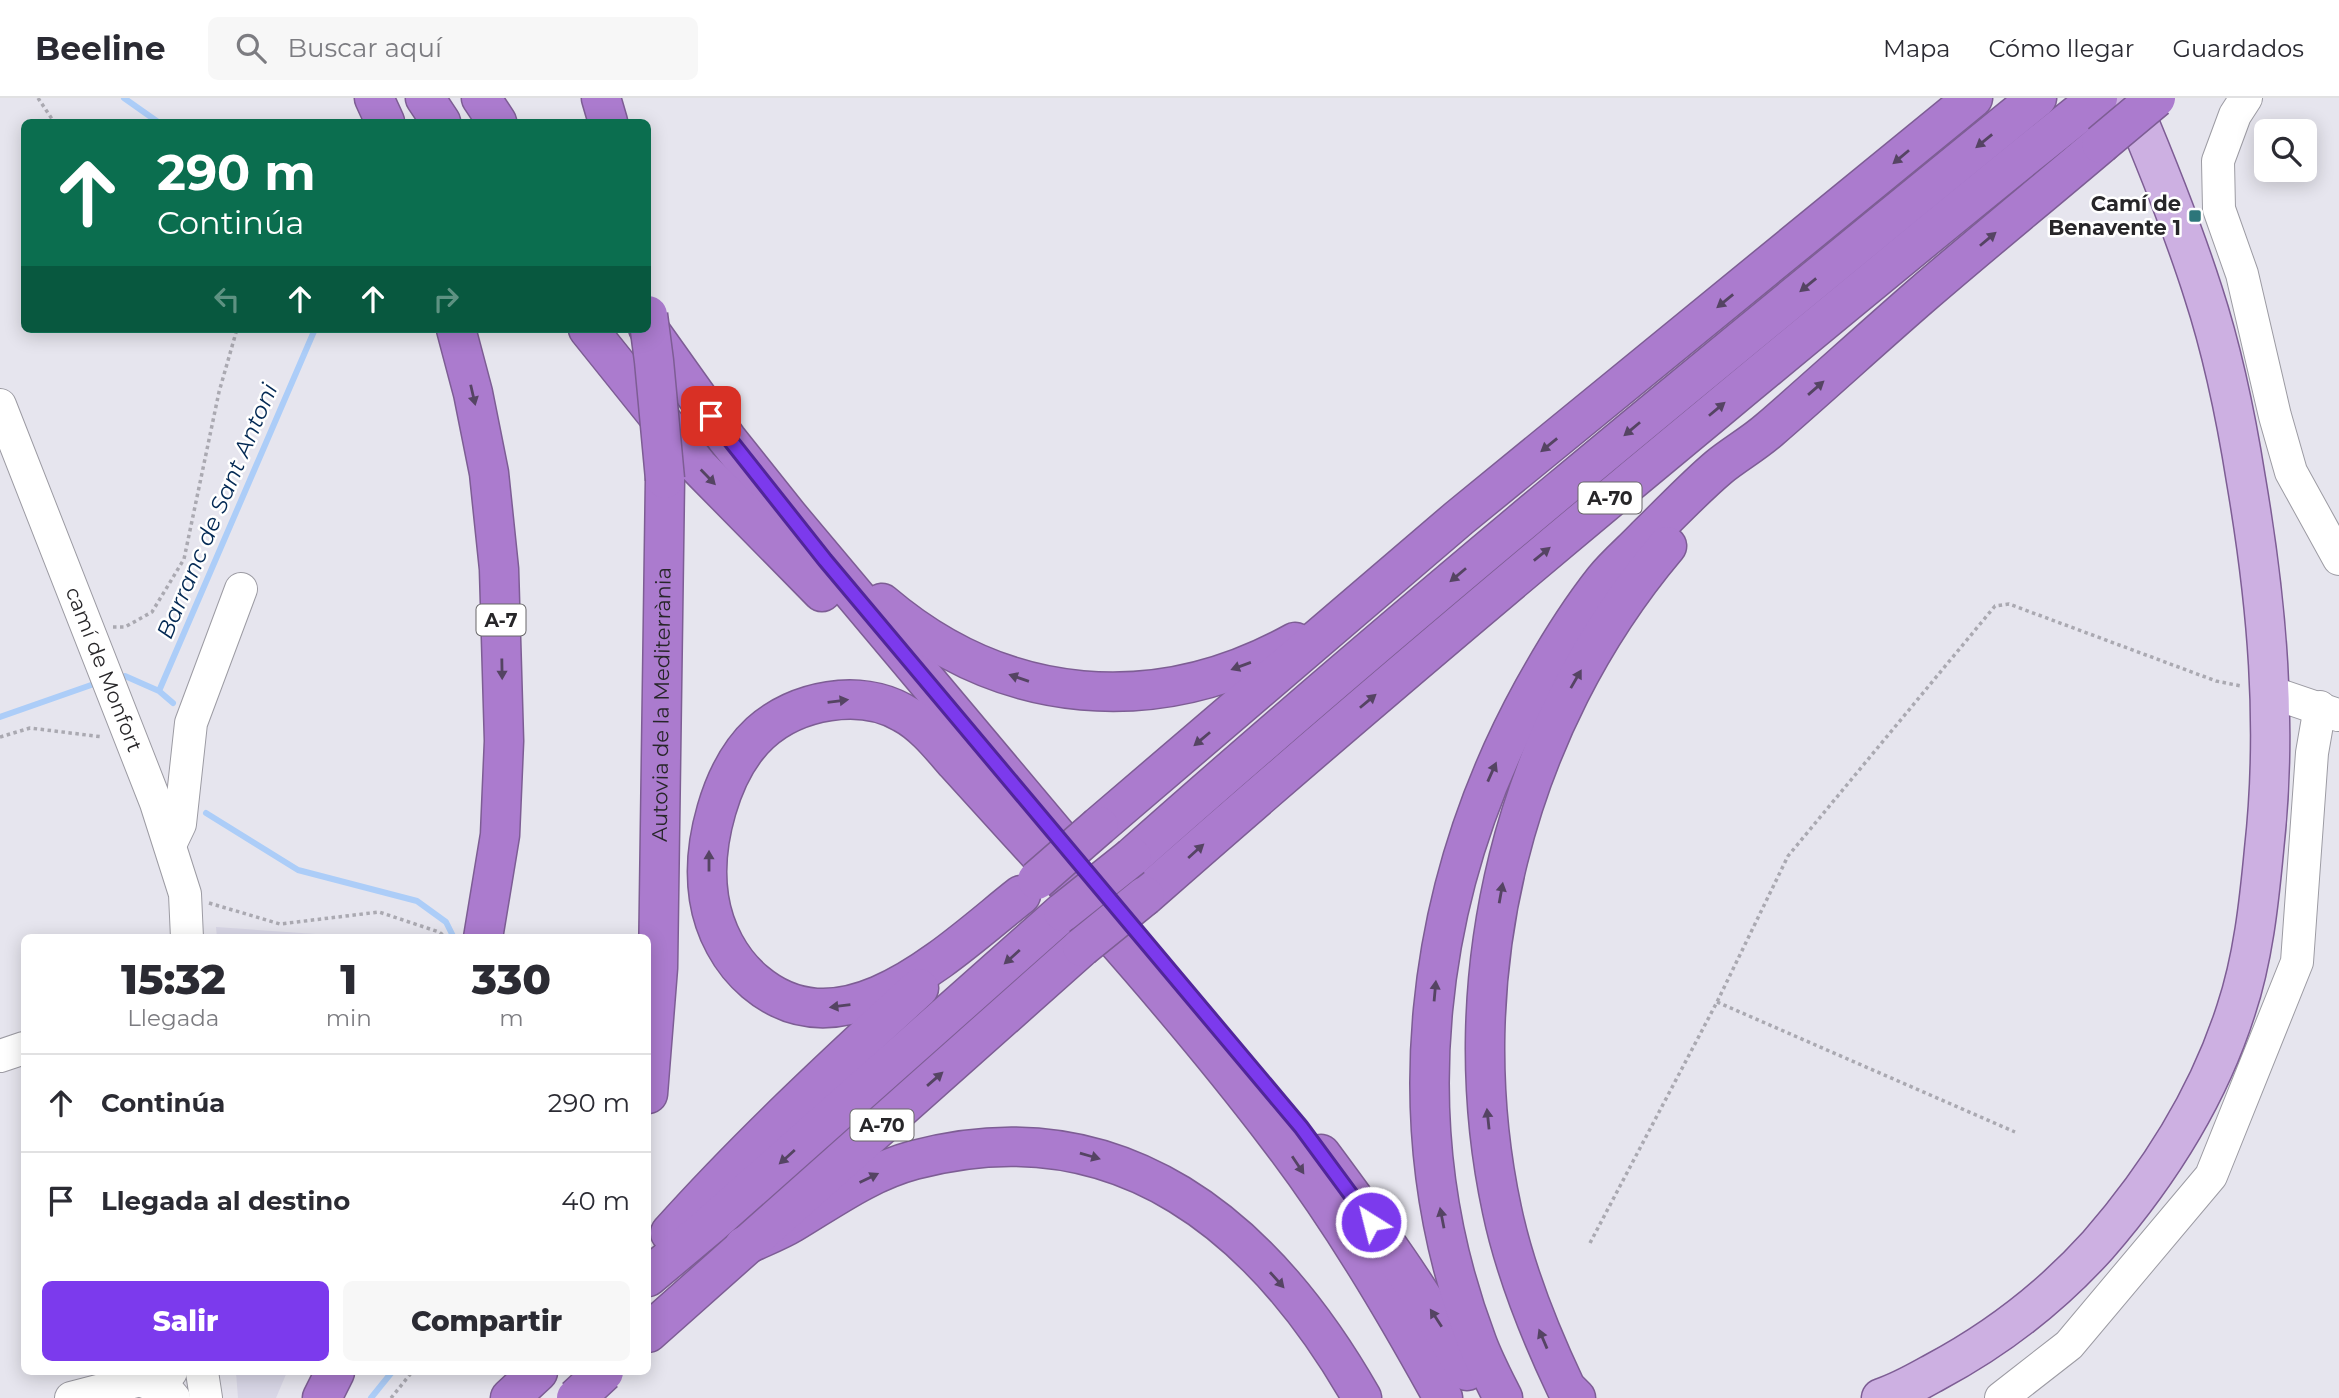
<!DOCTYPE html>
<html lang="es">
<head>
<meta charset="utf-8">
<style>
	:root { --surface:#fff; --page:#f7f7f7; --text:#2b2b33; --muted:#7c7c81; --line:#e1e1e2; --accent:#7c3aed }
	body { margin:0; font-family:Montserrat,sans-serif; background:var(--page); color:var(--text); height:100vh; display:flex; flex-direction:column; font-size:26px; white-space:nowrap }
	* { box-sizing:border-box; margin:0 }
	p { font-size:23px; color:var(--muted) }
	.icon { flex:none; width:38px; height:38px; fill:none; stroke:currentColor; stroke-width:2; stroke-linecap:round; stroke-linejoin:round }
	.map { position:relative; flex:1; overflow:hidden }
	.details { position:absolute; left:21px; top:836px; width:630px; height:441px; display:flex; flex-direction:column; background:var(--surface); border-radius:10px; box-shadow:0 4px 18px #0003 }
	.details>* { flex:none }
	.top-card { position:absolute; left:21px; top:21px; width:630px; height:214px; border-radius:10px; box-shadow:0 4px 18px #0003; background:#0b6e4f; color:#fff; overflow:hidden }
	.buttons { position:absolute; left:2254px; top:21px; display:grid; gap:14px }
	.buttons a { display:grid; place-items:center; width:63px; height:63px; border-radius:10px; background:var(--surface); box-shadow:0 4px 18px #0003; font-size:35px }
	.pin { position:absolute; display:grid; place-items:center; width:60px; height:60px; color:#fff; margin:-30px; border-radius:14px; box-shadow:0 4px 10px #0006 }
	.me { position:absolute; width:77px; margin:-38px; rotate:324deg; stroke-linejoin:round; filter:drop-shadow(0 0 5px #0008) }
	.turn { display:flex; align-items:center; gap:24px; height:147px; padding:0 21px; font-size:32px }
	.turn .icon { width:91px; height:91px; stroke-width:2.5 }
	.turn b { display:block; font-size:49px; line-height:60px }
	.lanes { display:flex; align-items:center; height:66px; padding:0 21px; background:#0003; justify-content:center; gap:35px; direction:ltr }
	.lanes .off { opacity:.35 }
	.eta { display:flex; justify-content:space-evenly; align-items:center; height:119px; text-align:center }
	.eta b { font-size:42px; font-weight:800; line-height:49px }
	.action { display:flex; gap:14px; margin-top:auto; padding:14px 21px }
	.action a { flex:1; height:80px; border-radius:10px; background:var(--accent); color:#fff; font-size:28px; font-weight:800; line-height:80px; text-align:center }
	.action a+a { background:var(--page); color:var(--text) }
	ul { padding:0; list-style:none }
	li { display:flex; align-items:center; gap:21px; height:98px; padding:0 21px; border-top:2px solid var(--line) }
	li div { flex:1 }
	li b { display:block; font-size:26px }
	li em { font-style:normal }
	header { display:flex; align-items:center; gap:42px; box-sizing:border-box; height:98px; padding:0 35px; background:var(--surface); border-bottom:2px solid var(--line) }
	header strong { font-size:33px }
	nav { display:flex; gap:38px; margin-inline-start:auto; font-size:24px }
	.search { width:490px; height:63px; background:var(--page); display:flex; align-items:center; gap:18px; box-sizing:border-box; padding:0 24px; border-radius:10px; color:var(--muted); font-size:26px }
	.map>svg:first-child { display:block }
	.built { fill:#d9d7e7 }
	.lines { fill:none; stroke-linecap:round; stroke-linejoin:round }
	.stream { stroke:#accdf8; stroke-width:6 }
	.minor-casing { stroke:#9c9ba3; stroke-width:34 }
	.major-casing { stroke:#7d5d94; stroke-width:41 }
	.highway-casing { stroke:#7d5d94; stroke-width:41 }
	.path { stroke:#aaa9b1; stroke-width:3.5; stroke-dasharray:3.5 3.5; stroke-linecap:butt }
	.minor { stroke:#fff; stroke-width:32 }
	.major { stroke:#cdb0e2; stroke-width:38 }
	.highway { stroke:#ab7bce; stroke-width:38 }
	.highway-bridge-casing { stroke:#7d5d94; stroke-width:41; stroke-linecap:butt }
	.highway-bridge { stroke:#ab7bce; stroke-width:38 }
	.oneway { fill:#554463 }
	.route-casing { stroke:#51269a; stroke-width:18 }
	.route { stroke:#7c3aed; stroke-width:12 }
	.poi-dot { fill:#2c767a; stroke:#fff; stroke-width:2.5 }
	.labels { text-anchor:middle; stroke-width:5; stroke-linejoin:round; paint-order:stroke }
	.shield { fill:#fff; stroke:#686769; stroke-width:2 }
	.shield-label { font-size:19px; font-weight:bold; fill:#272629 }
	.poi-label { font-size:21px; font-weight:bold; fill:#272629; stroke:#fff; text-anchor:end }
	.street-label { font-size:21px; fill:#272629; stroke:#fff }
	.water-label { font-size:23px; font-style:italic; fill:#032954; stroke:#fff }
</style>
</head>
<body>
<header>
<strong>Beeline</strong>
<div class="search"><svg class="icon" aria-label="search" viewBox="0 0 24 24"><circle cx="10" cy="10" r="6"/><path d="M15 15l6 6"/></svg>Buscar aquí</div>
<nav><a>Mapa</a><a>Cómo llegar</a><a>Guardados</a></nav>
</header>
<div class="map">
<svg width="2339" height="1300" viewBox="0 0 2339 1300">
	<rect width="100%" height="100%" fill="#e6e5ee"/>
	<path class="built" d="M216,829L373,840H217Z
		M236,1274H287L276,1300H238Z"/>
	<g class="lines">
		<path class="stream" d="M124,0L158,24
			M125,578L159,593
			M173,605L159,593L315,231
			M0,619L94,586
			M206,715L298,772L417,803L446,824L454,840
			M371,1300L392,1274"/>
		<g class="minor-casing">
			<g id="minor">
				<path d="M2246,0L2235,17L2218,63L2219,111L2242,176L2275,318L2291,374L2339,461"/>
				<path id="s1" d="M0,307L156,705L185,796L187,840"/>
				<path d="M2270,594L2338,617"/>
				<path d="M170,747L180,726L191,625L241,491"/>
				<path d="M0,958L24,950"/>
				<path d="M202,1274L206,1300"/>
				<path d="M140,1282L168,1293L174,1300"/>
				<path d="M71,1300L171,1274"/>
				<path d="M2001,1300L2069,1247L2211,1078L2297,864L2312,655L2320,609"/>
			</g>
		</g>
		<g class="major-casing">
			<path id="major" d="M1881,1300C1900,1294 1917,1284 1935,1274C1995,1242 2052,1198 2098,1147C2158,1078 2208,1000 2236,912C2253,861 2259,805 2264,752C2278,627 2267,505 2246,382C2236,319 2223,255 2203,194C2182,128 2156,64 2129,0"/>
		</g>
		<g class="highway-casing">
			<g id="highway">
				<path d="M374,0L385,24"/>
				<path d="M425,0L441,24"/>
				<path d="M481,0L497,24"/>
				<path d="M601,0L608,24"/>
				<path d="M648,230L727,341L790,420L1068,751"/>
				<path d="M456,231L473,295L489,375L499,471L504,643L500,737L483,840"/>
				<path d="M588,231L698,368L822,494"/>
				<path d="M882,505C1004,609 1156,621 1295,544"/>
				<path d="M1099,728L1459,420L1973,0"/>
				<path d="M1132,759C1427,497 1732,249 2037,0"/>
				<path d="M1021,797C952,851 845,960 755,884C730,863 714,832 709,800C701,748 720,672 760,635C796,602 860,590 903,615C924,626 941,648 956,665C976,687 996,709 1016,731C1107,830 1197,932 1279,1040C1341,1121 1394,1211 1443,1300"/>
				<path d="M1145,798C1303,659 1463,523 1625,388C1782,258 1938,127 2098,0"/>
				<path id="s2" d="M648,996L658,870L665,381"/>
				<path d="M1321,1056C1373,1126 1424,1196 1467,1273"/>
				<path d="M670,1135C748,1048 833,969 919,890"/>
				<path d="M744,1148C760,1140 777,1134 792,1125C832,1101 869,1074 914,1062C1121,1007 1265,1130 1362,1300"/>
				<path d="M648,1179L709,1128L1063,814"/>
				<path d="M648,1235L1082,849"/>
				<path d="M322,1300L335,1274"/>
				<path d="M510,1300L538,1274"/>
				<path d="M1503,1300C1494,1282 1484,1263 1477,1244C1395,1028 1423,792 1533,592C1554,554 1577,516 1604,482C1617,466 1633,453 1647,438C1671,415 1694,390 1719,369C1735,356 1753,346 1769,332C1821,287 1872,240 1924,195C1982,145 2042,96 2101,46"/>
				<path d="M1576,1300L1566,1290C1539,1233 1515,1174 1502,1112C1452,880 1514,629 1667,448"/>
			</g>
		</g>
		<path class="path" d="M38,0L54,24
			M113,529H125L152,514L184,461L219,294L237,231
			M0,639L30,630L103,639
			M209,805L280,826L379,814L439,834L447,840
			M1717,904L2015,1034
			M1590,1145L1717,904L1788,758L1995,508L2009,506L2216,583L2241,588
			M391,1300L412,1274"/>
		<use href="#minor" class="minor"/>
		<use href="#major" class="major"/>
		<use href="#highway" class="highway"/>
		<g class="highway-bridge-casing">
			<path id="highway-bridge" d="M2101,46L2156,0
				M648,217L654,263L665,381
				M1037,782L1099,728
				M1063,814L1132,759
				M1082,849L1145,798
				M576,1300L604,1274"/>
		</g>
		<use href="#highway-bridge" class="highway-bridge"/>
	</g>
	<defs><path id="oneway-solid" d="M-6-.8H1V-3.2L6.5 0L1 3.2V.8H-6Z" transform="scale(1.75)"/></defs>
	<g class="oneway">
		<use href="#oneway-solid" transform="translate(1984 43) rotate(141)"/>
		<use href="#oneway-solid" transform="translate(1901 59) rotate(140)"/>
		<use href="#oneway-solid" transform="translate(1988 141) rotate(-40)"/>
		<use href="#oneway-solid" transform="translate(1808 187) rotate(141)"/>
		<use href="#oneway-solid" transform="translate(1725 203) rotate(141)"/>
		<use href="#oneway-solid" transform="translate(1816 290) rotate(-41)"/>
		<use href="#oneway-solid" transform="translate(473 297) rotate(77)"/>
		<use href="#oneway-solid" transform="translate(1717 311) rotate(-40)"/>
		<use href="#oneway-solid" transform="translate(1632 331) rotate(140)"/>
		<use href="#oneway-solid" transform="translate(1549 347) rotate(141)"/>
		<use href="#oneway-solid" transform="translate(708 379) rotate(46)"/>
		<use href="#oneway-solid" transform="translate(1542 456) rotate(-39)"/>
		<use href="#oneway-solid" transform="translate(1458 477) rotate(140)"/>
		<use href="#oneway-solid" transform="translate(1241 568) rotate(160)"/>
		<use href="#oneway-solid" transform="translate(502 571) rotate(89)"/>
		<use href="#oneway-solid" transform="translate(1019 580) rotate(-161)"/>
		<use href="#oneway-solid" transform="translate(1576 581) rotate(-60)"/>
		<use href="#oneway-solid" transform="translate(838 603) rotate(-7)"/>
		<use href="#oneway-solid" transform="translate(1368 603) rotate(-40)"/>
		<use href="#oneway-solid" transform="translate(1202 641) rotate(140)"/>
		<use href="#oneway-solid" transform="translate(1492 674) rotate(-66)"/>
		<use href="#oneway-solid" transform="translate(1196 753) rotate(-42)"/>
		<use href="#oneway-solid" transform="translate(709 763) rotate(-90)"/>
		<use href="#oneway-solid" transform="translate(1501 795) rotate(-80)"/>
		<use href="#oneway-solid" transform="translate(1012 859) rotate(138)"/>
		<use href="#oneway-solid" transform="translate(1435 893) rotate(-85)"/>
		<use href="#oneway-solid" transform="translate(840 908) rotate(173)"/>
		<use href="#oneway-solid" transform="translate(935 981) rotate(-41)"/>
		<use href="#oneway-solid" transform="translate(1488 1021) rotate(-96)"/>
		<use href="#oneway-solid" transform="translate(1090 1058) rotate(16)"/>
		<use href="#oneway-solid" transform="translate(787 1059) rotate(138)"/>
		<use href="#oneway-solid" transform="translate(1298 1067) rotate(56)"/>
		<use href="#oneway-solid" transform="translate(869 1080) rotate(-26)"/>
		<use href="#oneway-solid" transform="translate(1442 1120) rotate(-101)"/>
		<use href="#oneway-solid" transform="translate(1277 1182) rotate(48)"/>
		<use href="#oneway-solid" transform="translate(1436 1220) rotate(-123)"/>
		<use href="#oneway-solid" transform="translate(1543 1241) rotate(-113)"/>
	</g>
	<g class="lines">
		<g class="route-casing">
			<path id="route" d="M711,318L825,462L1301,1029L1371,1124"/>
		</g>
		<use href="#route" class="route"/>
	</g>
	<rect class="poi-dot" x="2188" y="111" width="14" height="14" rx="3.5"/>
	<g class="labels">
		<g class="shield">
			<rect x="1578.5" y="384.5" width="63" height="31" rx="5"/>
			<rect x="476.5" y="506.5" width="49" height="31" rx="5"/>
			<rect x="850.5" y="1011.5" width="63" height="31" rx="5"/>
		</g>
		<g class="shield-label">
			<text x="1610" y="407">A-70</text>
			<text x="501" y="529">A-7</text>
			<text x="882" y="1034">A-70</text>
		</g>
		<g class="poi-label">
			<text x="2181" y="113">Camí de<tspan x="2181" dy="24">Benavente 1</tspan></text>
		</g>
		<g class="street-label">
			<text dy="7" stroke="none"><textPath href="#s1" startOffset="284">camí de Monfort</textPath></text>
			<text dy="7" stroke="none"><textPath href="#s2" startOffset="390">Autovia de la Mediterrània</textPath></text>
		</g>
		<g class="water-label">
			<text transform="translate(217 413) rotate(-67)" y="8">Barranc de Sant Antoni</text>
		</g>
	</g>
</svg>
<div class="buttons">
<a><svg class="icon" aria-label="search" viewBox="0 0 24 24"><circle cx="10" cy="10" r="6"/><path d="M15 15l6 6"/></svg></a>
</div>
<div class="pin" style="left:711px;top:318px;background:#d93025"><svg class="icon" aria-label="arrive" viewBox="0 0 24 24"><path d="M6 21V4h12l-3 4 3 4H6"/></svg></div>
<svg class="me" style="left:1371px;top:1124px" viewBox="-20 -20 40 40"><circle r="17" fill="#7c3aed" stroke="#fff" stroke-width="3"/><path d="M0-11L8 9 0 5-8 9z" fill="#fff"/></svg>
<div class="top-card">
<div class="turn"><svg class="icon" aria-label="ahead" viewBox="0 0 24 24"><path d="M12 20V5M6 11l6-6 6 6"/></svg><div><b>290 m</b>Continúa</div></div>
<div class="lanes"><svg class="icon off" aria-label="left" viewBox="0 0 24 24"><path d="M17 20v-9H6M10 6l-5 5 5 5"/></svg><svg class="icon" aria-label="ahead" viewBox="0 0 24 24"><path d="M12 20V5M6 11l6-6 6 6"/></svg><svg class="icon" aria-label="ahead" viewBox="0 0 24 24"><path d="M12 20V5M6 11l6-6 6 6"/></svg><svg class="icon off" aria-label="right" viewBox="0 0 24 24"><path d="M7 20v-9h11M14 6l5 5-5 5"/></svg></div>
</div>
<section class="details">
<div class="eta">
<div><b>15:32</b><p>Llegada</p></div>
<div><b>1</b><p>min</p></div>
<div><b>330</b><p>m</p></div>
</div>
<ul>
<li><svg class="icon" aria-label="ahead" viewBox="0 0 24 24"><path d="M12 20V5M6 11l6-6 6 6"/></svg><div><b>Continúa</b></div><em>290 m</em></li>
<li><svg class="icon" aria-label="arrive" viewBox="0 0 24 24"><path d="M6 21V4h12l-3 4 3 4H6"/></svg><div><b>Llegada al destino</b></div><em>40 m</em></li>
</ul>
<div class="action"><a>Salir</a><a>Compartir</a></div>
</section>
</div>
</body>
</html>
